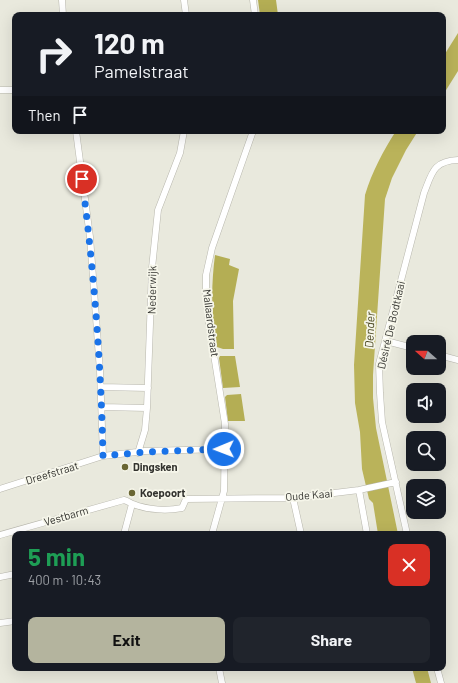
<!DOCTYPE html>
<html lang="en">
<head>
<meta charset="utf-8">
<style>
	:root { --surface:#171b24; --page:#20242c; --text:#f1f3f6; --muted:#9ea1a6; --accent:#b4b49e }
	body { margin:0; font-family:Barlow,sans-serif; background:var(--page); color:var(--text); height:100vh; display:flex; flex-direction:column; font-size:15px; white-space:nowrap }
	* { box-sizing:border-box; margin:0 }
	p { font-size:13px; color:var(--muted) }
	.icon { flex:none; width:22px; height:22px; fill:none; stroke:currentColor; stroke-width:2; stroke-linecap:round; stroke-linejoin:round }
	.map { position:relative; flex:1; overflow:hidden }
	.details { position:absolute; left:12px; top:531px; width:434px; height:140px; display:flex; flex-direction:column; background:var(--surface); border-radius:8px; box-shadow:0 4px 16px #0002 }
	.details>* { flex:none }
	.guide { position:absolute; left:12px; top:12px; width:434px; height:122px; border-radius:8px; box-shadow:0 4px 16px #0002; background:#171b24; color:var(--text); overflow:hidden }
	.needle { width:26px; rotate:291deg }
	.buttons { position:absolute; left:406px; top:335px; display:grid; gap:8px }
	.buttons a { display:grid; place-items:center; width:40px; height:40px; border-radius:8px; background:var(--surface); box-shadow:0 4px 16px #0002; font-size:20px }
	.pin { position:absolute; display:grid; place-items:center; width:34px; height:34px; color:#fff; margin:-17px; border:2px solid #fff; border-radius:50%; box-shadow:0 1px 4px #0007 }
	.me { position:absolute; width:44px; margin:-22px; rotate:269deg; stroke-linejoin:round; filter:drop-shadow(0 0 3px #0008) }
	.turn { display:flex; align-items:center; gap:14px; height:84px; padding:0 16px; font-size:18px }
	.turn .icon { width:52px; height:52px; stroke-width:2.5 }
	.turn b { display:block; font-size:28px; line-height:34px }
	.then { display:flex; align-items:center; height:38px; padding:0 16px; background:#0003; gap:8px; font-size:15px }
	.round { display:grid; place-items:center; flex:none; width:42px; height:42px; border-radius:8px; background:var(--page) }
	.head { display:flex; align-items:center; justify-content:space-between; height:68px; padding:0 16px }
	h1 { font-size:24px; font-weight:700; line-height:30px; color:#1e9e55 }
	.cta { display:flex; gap:8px; margin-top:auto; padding:8px 16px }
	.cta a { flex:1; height:46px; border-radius:8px; background:var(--accent); color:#111; font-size:16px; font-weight:700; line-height:46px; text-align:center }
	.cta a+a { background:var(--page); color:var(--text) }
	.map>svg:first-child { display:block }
	.forest { fill:#b4ae54 }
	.water { fill:#bab35a }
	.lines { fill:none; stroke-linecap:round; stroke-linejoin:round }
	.minor-casing { stroke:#b8b7ad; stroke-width:7 }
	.minor { stroke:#fff; stroke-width:6 }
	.route { stroke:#1a73e8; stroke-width:7; stroke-dasharray:0 12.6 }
	.poi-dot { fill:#6a6633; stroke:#f6f6ea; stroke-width:1.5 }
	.labels { text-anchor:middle; stroke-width:3.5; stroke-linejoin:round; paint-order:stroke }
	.street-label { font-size:11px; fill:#33332f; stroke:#f6f6ea }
	.poi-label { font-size:11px; font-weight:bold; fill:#33332f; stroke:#f6f6ea; text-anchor:start }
	.water-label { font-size:12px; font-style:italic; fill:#48451f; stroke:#f6f6ea }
</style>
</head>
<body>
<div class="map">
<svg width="458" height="683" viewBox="0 0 458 683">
	<rect width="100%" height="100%" fill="#e9e9dd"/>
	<path class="forest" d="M258,0H276L278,15H260Z
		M215,255L230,259L229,265L239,269L233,301L234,349H223L217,347C211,316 211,286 215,255Z
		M220,356H235L240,387L223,388L219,358Z
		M241,394L245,421H228L225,397L227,395Z"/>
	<path class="water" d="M458,33V71L443,95V57Z
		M396,131H418L406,150L392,178L385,199L373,375V398L376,428L398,534H378L373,503L369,499L362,469L360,432L355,403L354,365L365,195C372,172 383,151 396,131Z
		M412,668H427L431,683H416Z"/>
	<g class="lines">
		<g class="minor-casing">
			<path id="minor" d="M62,0L63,15
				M184,0L186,15
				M253,0L255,15
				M0,90H15
				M76,131L90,237L100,371L103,456
				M386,341L413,348
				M439,355L458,360
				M101,387L148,388
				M102,407L147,408
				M138,453L145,430L147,408L152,268L158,210L180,153L184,131
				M0,489L103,456L145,451L224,449
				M359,490L367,534
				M293,498L301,534
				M124,534L132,504
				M212,534L224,491L225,424L208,317L206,292V275L212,248L253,131
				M407,534L382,422L380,393L379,364L424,193C432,173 433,161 458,160
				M0,535L124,500C128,501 130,503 133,504C148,510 167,511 182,508L186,499L293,498L359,490L396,482
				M0,577L15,574
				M0,623L15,621
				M219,668L222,683
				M437,668L441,683"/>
		</g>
		<use href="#minor" class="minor"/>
	</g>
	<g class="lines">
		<path class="route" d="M82,179C94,271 101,364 103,456L145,452L224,449"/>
	</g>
	<g class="poi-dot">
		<circle cx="125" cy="467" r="4"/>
		<circle cx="132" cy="493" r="4"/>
	</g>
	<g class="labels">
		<g class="street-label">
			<text transform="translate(152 290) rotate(-89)" y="4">Nederwijk</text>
			<text transform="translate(211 323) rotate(83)" y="4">Mallaardstraat</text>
			<text transform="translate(391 325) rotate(-77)" y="4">Désiré De Bodtkaai</text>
			<text transform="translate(52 473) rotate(-17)" y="4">Dreefstraat</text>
			<text transform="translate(309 495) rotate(-5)" y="4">Oude Kaai</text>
			<text transform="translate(66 516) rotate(-16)" y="4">Vestbarm</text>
		</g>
		<g class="poi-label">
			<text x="133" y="471">Dingsken</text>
			<text x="140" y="497">Koepoort</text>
		</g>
		<g class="water-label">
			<text transform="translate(370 330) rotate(-88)" y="4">Dender</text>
		</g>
	</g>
</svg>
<div class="buttons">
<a><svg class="needle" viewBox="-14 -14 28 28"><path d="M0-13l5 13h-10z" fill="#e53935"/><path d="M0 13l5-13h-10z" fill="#9ea1a6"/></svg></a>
<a><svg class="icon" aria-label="sound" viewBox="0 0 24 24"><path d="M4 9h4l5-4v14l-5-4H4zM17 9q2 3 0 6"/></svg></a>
<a><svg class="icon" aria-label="search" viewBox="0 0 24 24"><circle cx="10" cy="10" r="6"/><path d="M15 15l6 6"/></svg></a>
<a><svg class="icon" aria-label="layers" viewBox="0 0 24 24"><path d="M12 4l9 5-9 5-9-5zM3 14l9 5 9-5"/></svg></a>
</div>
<div class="pin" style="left:82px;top:179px;background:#d93025"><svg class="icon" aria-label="arrive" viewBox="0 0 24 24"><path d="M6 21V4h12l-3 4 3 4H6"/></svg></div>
<svg class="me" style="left:224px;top:449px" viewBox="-20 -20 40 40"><circle r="17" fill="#1a73e8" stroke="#fff" stroke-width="3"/><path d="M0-11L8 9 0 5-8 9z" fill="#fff"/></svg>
<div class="guide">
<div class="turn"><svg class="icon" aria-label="right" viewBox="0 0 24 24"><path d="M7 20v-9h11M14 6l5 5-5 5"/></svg><div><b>120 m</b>Pamelstraat</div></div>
<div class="then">Then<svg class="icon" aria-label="arrive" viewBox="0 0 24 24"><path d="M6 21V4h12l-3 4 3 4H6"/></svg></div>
</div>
<section class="details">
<div class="head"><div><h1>5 min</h1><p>400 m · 10:43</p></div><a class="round" style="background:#d93025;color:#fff"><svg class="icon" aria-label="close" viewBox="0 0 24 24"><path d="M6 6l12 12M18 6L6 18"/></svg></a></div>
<div class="cta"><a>Exit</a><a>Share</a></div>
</section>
</div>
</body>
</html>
